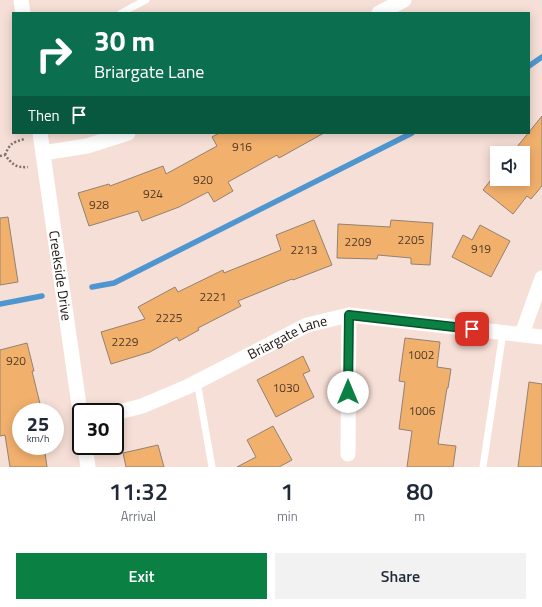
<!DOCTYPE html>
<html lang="en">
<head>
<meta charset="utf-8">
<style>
	:root { --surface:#fff; --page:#f2f2f3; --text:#1f2937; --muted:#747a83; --accent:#0b8043 }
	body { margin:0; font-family:"Titillium Web",sans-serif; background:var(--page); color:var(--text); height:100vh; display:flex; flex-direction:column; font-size:15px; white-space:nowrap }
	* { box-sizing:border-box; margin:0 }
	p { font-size:13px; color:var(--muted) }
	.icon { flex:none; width:22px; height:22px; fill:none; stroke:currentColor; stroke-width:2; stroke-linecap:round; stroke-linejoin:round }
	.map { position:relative; height:467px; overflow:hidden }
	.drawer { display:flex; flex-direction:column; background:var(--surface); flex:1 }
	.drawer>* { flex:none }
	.hud { position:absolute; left:12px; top:12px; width:518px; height:122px; border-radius:0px; box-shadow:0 2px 10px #0003; background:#0b6e4f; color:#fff; overflow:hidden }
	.tools { position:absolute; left:490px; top:146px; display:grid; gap:8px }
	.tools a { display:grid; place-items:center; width:40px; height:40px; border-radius:0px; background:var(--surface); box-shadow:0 2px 10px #0003; font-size:20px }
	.speed { position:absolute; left:12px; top:403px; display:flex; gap:8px; font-size:20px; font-weight:700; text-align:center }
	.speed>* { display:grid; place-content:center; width:52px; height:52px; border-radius:50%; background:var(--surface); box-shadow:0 2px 10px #0003; line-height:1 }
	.speed small { font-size:10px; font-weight:400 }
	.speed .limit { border:2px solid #111; border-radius:6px; background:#fff; color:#111 }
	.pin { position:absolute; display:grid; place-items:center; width:34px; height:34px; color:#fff; margin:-17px; border-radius:8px; box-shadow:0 2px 6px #0006 }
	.me { position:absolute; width:44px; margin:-22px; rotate:0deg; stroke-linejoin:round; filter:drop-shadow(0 0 3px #0008) }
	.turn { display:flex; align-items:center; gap:14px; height:84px; padding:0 16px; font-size:18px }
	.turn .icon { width:52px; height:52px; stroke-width:2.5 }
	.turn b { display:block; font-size:28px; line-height:34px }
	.then { display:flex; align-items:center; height:38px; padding:0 16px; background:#0003; gap:8px; font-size:15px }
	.eta { display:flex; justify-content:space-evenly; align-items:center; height:68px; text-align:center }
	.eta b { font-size:24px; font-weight:600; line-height:28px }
	.button { display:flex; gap:8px; margin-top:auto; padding:8px 16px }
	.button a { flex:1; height:46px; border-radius:0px; background:var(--accent); color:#fff; font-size:16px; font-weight:600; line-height:46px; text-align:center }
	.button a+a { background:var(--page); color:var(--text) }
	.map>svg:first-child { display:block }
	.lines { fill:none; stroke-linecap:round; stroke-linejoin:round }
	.stream { stroke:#4f96d1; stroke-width:5.5 }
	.building { fill:#f2b06d; stroke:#918274 }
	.path { stroke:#7f706a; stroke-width:2.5; stroke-dasharray:2 2; stroke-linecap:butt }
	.lane { stroke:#fff; stroke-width:7 }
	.street { stroke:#fff; stroke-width:15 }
	.route-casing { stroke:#07532c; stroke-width:10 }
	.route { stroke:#0b8043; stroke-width:7 }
	.labels { text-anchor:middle; stroke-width:3; stroke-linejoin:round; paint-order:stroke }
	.number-label { font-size:12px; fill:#4f3926 }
	.street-label { font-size:14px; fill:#19110e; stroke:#fdefe9 }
</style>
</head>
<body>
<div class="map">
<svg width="542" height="467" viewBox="0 0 542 467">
	<rect width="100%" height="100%" fill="#f6dfd6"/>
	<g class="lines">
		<path class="stream" d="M529,66L542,57
			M92,287L114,283L412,133
			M0,304L42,296"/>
	</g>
	<path class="building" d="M542,116V186L531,199L527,196L513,214L483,190L497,172V179H523V153H512Z
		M219,133H324L279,158L277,155L228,182L233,191L214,202L208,192L179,207L142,221L138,211L89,226L78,193L109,184L110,186L163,166L166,174L217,146L212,137Z
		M8,217L18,282L0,285V218Z
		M314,220L332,265L293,280L292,279L238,301L241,306L198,328L199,330L179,341L177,337L150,352L111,364L101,332L145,319L138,307L175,287L178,292L223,270L224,273L281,250L276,235Z
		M391,220L433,223L430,265L411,264V258L378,255L377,259L337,258L338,224L390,227Z
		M480,225L510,241L491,277L452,257L463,235L472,240Z
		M405,338L440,342L437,367L451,369L448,388H447L438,444L456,446L453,467H407L412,431L399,429L405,382L399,381Z
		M27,343L34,371H32L42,412H21V446H44L47,467H10L5,435L0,436V350Z
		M303,356L310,371L303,374L314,397L276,417L257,380Z
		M529,382L542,384V467H518Z
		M273,426L292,460L279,467H237L256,457L247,440Z
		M158,445L164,467H126L123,453Z"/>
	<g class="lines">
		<path class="path" d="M5,155C10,143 12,143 24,139
			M0,156L5,155C12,164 16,168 28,167"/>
		<path class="lane" d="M121,13L146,0
			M197,381L212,467
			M483,467L503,332"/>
		<g class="street">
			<path d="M21,0L23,13"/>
			<path d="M379,13L404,0"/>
			<path id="s1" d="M40,133L81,419"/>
			<path d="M43,153L87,146L128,133"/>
			<path d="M522,334L542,278"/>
			<path id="s2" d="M115,413L142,406L187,387L307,325L349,315L542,337"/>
			<path d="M85,446L88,467"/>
			<path d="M348,454L349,315"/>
		</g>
	</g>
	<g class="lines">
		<g class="route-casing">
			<path id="route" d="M348,392L349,315L472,329"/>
		</g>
		<use href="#route" class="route"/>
	</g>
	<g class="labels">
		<g class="number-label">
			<text x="242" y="151">916</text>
			<text x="203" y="184">920</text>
			<text x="153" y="198">924</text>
			<text x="99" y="209">928</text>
			<text x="411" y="244">2205</text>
			<text x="358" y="246">2209</text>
			<text x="481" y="253">919</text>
			<text x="304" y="254">2213</text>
			<text x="213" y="301">2221</text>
			<text x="169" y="322">2225</text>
			<text x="125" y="346">2229</text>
			<text x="421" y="359">1002</text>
			<text x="16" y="365">920</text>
			<text x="286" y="392">1030</text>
			<text x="422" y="415">1006</text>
		</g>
		<g class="street-label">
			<text dy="5" stroke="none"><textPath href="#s1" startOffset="144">Creekside Drive</textPath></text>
			<text dy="5" stroke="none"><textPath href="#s2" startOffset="189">Briargate Lane</textPath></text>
		</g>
	</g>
</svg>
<div class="tools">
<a><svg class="icon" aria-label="sound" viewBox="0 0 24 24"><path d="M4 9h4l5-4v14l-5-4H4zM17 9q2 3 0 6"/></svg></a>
</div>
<div class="speed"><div>25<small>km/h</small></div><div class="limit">30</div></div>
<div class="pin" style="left:472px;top:329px;background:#d93025"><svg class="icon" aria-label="arrive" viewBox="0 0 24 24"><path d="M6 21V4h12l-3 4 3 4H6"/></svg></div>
<svg class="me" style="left:348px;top:392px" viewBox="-20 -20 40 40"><circle r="19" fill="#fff"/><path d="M0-13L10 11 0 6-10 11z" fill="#0b8043"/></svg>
<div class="hud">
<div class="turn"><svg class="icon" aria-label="right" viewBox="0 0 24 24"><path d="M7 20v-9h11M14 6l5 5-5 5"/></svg><div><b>30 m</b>Briargate Lane</div></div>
<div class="then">Then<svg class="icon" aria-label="arrive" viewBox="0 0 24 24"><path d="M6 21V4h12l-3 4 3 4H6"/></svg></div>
</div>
</div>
<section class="drawer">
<div class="eta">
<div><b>11:32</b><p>Arrival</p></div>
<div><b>1</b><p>min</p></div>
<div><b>80</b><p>m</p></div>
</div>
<div class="button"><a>Exit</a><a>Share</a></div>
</section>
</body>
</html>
